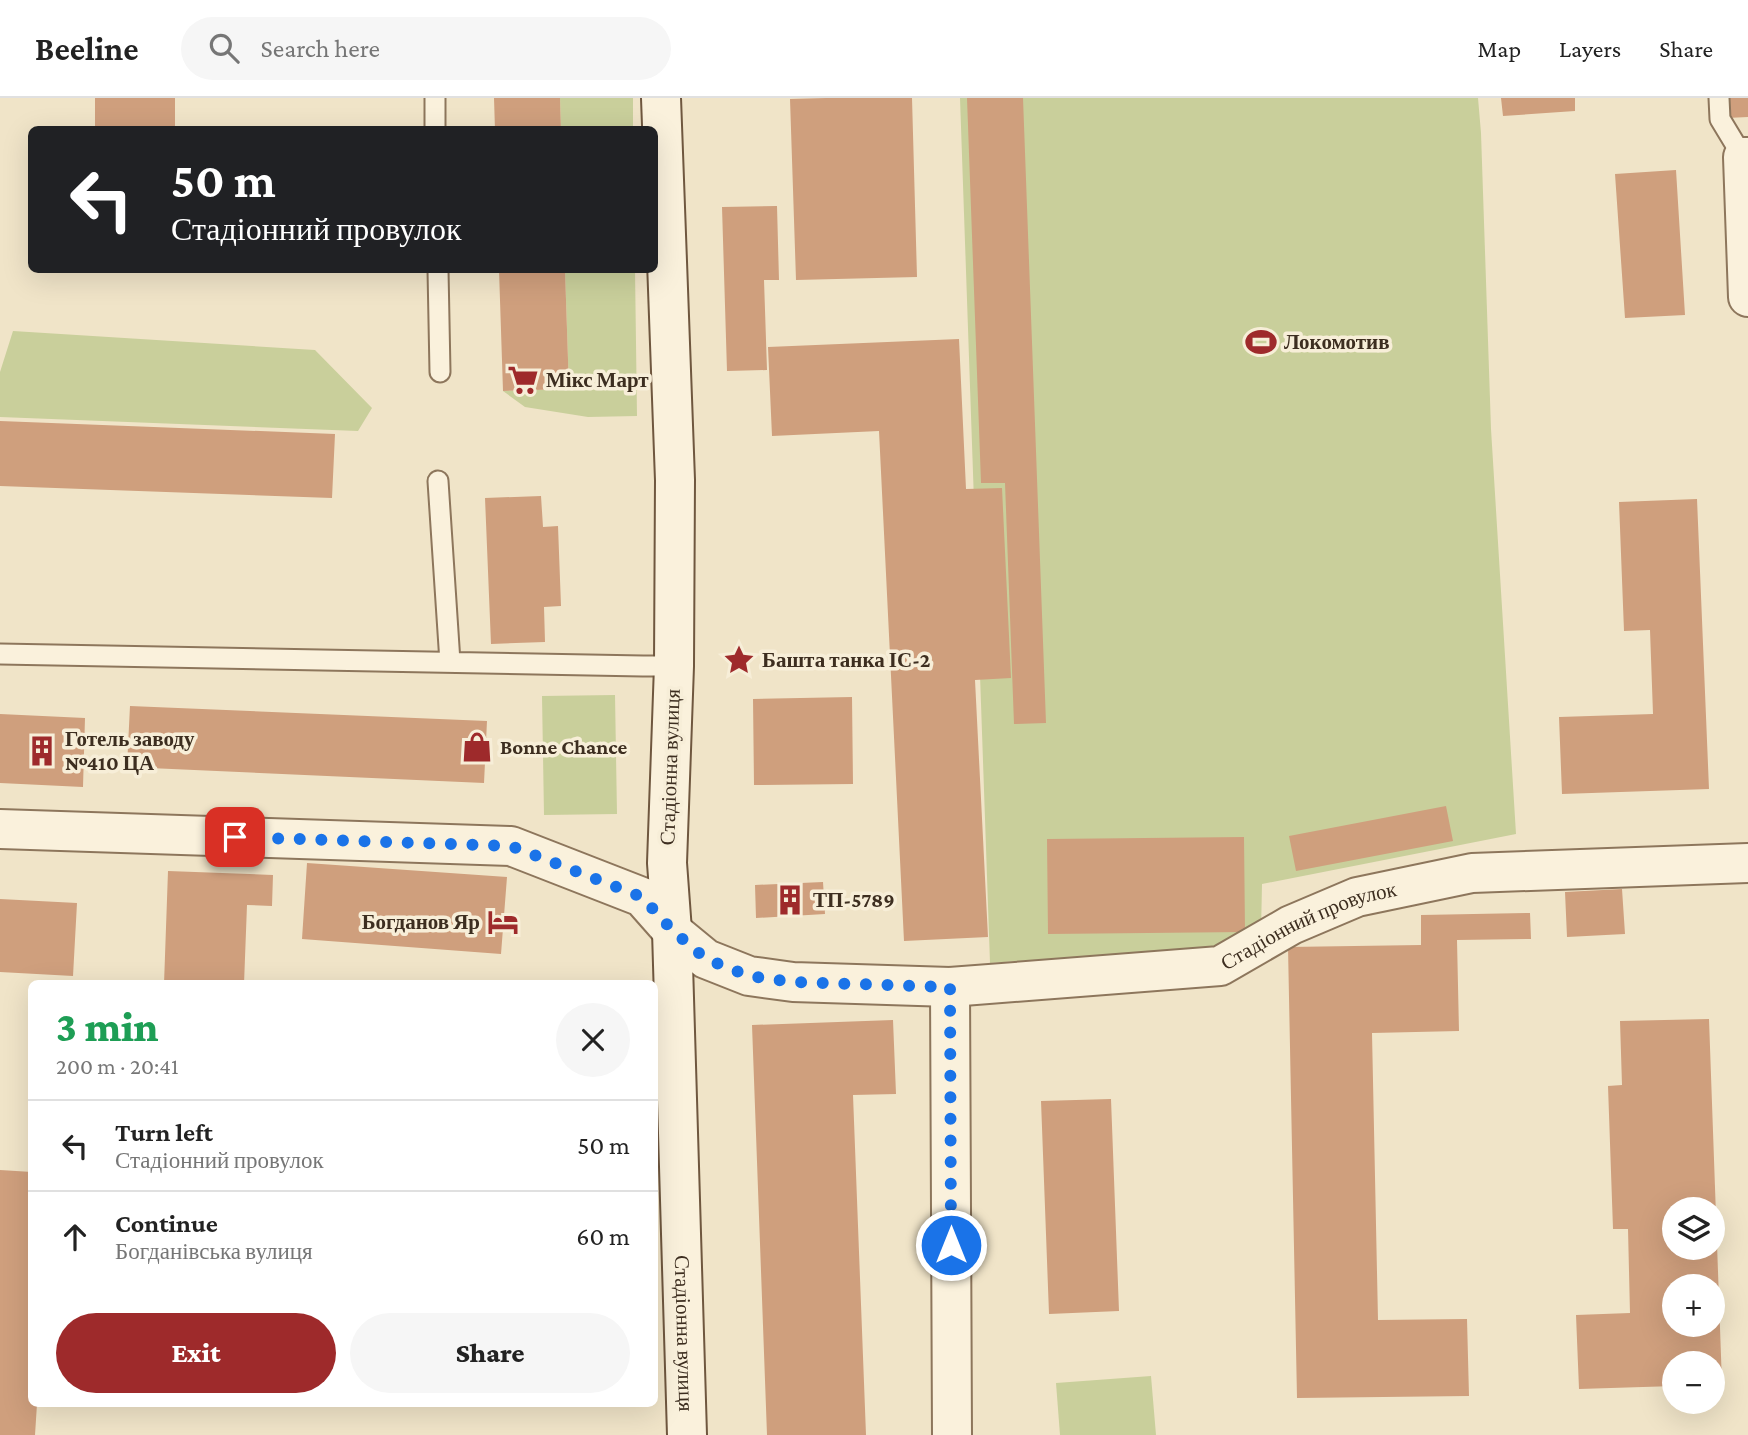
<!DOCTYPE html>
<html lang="en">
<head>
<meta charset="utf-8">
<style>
	:root { --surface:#fff; --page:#f6f6f6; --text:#222; --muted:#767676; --line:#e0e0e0; --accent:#9e2a2b }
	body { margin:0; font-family:"Crimson Pro",serif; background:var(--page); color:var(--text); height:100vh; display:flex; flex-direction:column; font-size:26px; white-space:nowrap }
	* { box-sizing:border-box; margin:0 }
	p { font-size:23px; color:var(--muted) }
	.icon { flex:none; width:38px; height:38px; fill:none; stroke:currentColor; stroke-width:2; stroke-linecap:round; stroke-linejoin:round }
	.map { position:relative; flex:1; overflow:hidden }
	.sheet { position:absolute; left:28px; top:882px; width:630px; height:427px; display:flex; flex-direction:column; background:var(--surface); border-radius:10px; box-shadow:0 7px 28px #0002 }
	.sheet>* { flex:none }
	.hud { position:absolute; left:28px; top:28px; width:630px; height:147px; border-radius:10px; box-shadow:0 7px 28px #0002; background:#202124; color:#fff; overflow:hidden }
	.fabs { position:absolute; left:1662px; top:1099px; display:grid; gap:14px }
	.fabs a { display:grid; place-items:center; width:63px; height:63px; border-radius:50%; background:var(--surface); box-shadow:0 7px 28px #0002; font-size:35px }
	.pin { position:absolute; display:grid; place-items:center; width:60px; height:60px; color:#fff; margin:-30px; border-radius:14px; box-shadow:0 4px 10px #0006 }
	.me { position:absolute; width:77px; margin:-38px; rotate:0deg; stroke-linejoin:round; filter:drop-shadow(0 0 5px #0008) }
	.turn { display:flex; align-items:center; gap:24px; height:147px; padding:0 28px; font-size:32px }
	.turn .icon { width:91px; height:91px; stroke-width:2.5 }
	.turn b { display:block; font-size:49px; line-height:60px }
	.round { display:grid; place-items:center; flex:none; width:74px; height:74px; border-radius:37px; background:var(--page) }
	.overview { display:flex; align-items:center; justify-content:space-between; height:119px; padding:0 28px }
	h1 { font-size:42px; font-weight:800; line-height:52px; color:#1e9e55 }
	.cta { display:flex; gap:14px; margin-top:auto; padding:14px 28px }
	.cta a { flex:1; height:80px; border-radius:42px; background:var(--accent); color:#fff; font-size:28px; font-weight:800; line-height:80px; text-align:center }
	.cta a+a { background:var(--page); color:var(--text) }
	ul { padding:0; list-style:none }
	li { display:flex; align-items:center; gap:21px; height:91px; padding:0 28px; border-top:2px solid var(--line) }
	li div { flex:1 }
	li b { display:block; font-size:26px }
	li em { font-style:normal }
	header { display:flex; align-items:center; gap:42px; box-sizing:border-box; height:98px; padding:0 35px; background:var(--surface); border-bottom:2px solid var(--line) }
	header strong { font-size:33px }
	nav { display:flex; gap:38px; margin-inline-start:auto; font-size:24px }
	.search { width:490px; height:63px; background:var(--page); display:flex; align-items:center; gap:18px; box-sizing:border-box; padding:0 24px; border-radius:38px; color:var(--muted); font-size:26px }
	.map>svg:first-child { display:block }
	.green { fill:#c9cf9b }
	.building { fill:#cf9f7d; fill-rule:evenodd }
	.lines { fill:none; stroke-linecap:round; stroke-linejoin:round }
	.lane-casing { stroke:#8d765c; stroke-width:23 }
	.street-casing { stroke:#8d765c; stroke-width:42 }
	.secondary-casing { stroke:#6f573f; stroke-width:42 }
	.lane { stroke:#faf1dc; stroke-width:19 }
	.street { stroke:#faf1dc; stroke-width:38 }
	.secondary { stroke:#faf1dc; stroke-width:38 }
	.route { stroke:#1a73e8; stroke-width:12; stroke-dasharray:0 21.6 }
	.labels { text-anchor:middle; stroke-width:7; stroke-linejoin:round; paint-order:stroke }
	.poi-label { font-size:21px; font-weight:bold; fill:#3d2e20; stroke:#f7eed8; text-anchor:start }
	.street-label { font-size:21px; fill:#3d2e20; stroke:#f7eed8 }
</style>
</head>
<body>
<header>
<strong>Beeline</strong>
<div class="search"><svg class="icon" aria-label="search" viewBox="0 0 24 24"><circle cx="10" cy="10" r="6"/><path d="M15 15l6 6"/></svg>Search here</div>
<nav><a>Map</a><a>Layers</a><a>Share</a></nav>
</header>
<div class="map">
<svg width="1748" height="1337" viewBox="0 0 1748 1337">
	<rect width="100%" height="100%" fill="#f0e4c8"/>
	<path class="green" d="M560,0H633V31H561Z
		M960,0H1478L1481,35L1491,331L1516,736L1262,786L1261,835L1240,848L990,865Z
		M565,172H635L637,318L588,319L525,309L503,293L569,291Z
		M13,233L315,252L372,310L358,333L0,319V274Z
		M615,597L617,716L544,717L542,598Z
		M1151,1278L1156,1337H1060L1056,1285Z"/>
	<path class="building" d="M95,0H175V32H95Z
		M494,0H560L561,32H495Z
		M826,0H912L917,179L796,182L790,1Z
		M967,0H1023L1046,625L1014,626L1005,385H981Z
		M1501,0H1575V13L1503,18Z
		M1725,0H1748V19L1727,20Z
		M1676,72L1685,217L1625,220L1615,76Z
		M777,108L779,182H764L767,272L727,273L722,109Z
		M499,172H565L569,291L503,293Z
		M959,241L966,391L1002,390L1011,580L975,582L988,839L904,843L879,333L772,338L768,249Z
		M0,323L335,336L332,400L0,388Z
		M541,398L543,429L558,428L561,508L544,509L545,544L491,546L485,400Z
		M1697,401L1709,691L1562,696L1559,619L1653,616L1650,532L1624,533L1619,404Z
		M852,599L853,686L754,687L753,601Z
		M130,608L487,623L484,685L127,669Z
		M0,616L85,620L83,689L0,685Z
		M1446,708L1453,743L1296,773L1289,738Z
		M1244,739L1245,834L1048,836L1047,741Z
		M307,765L507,779L501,856L302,841Z
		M168,773L273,777L272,808L247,807L244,886H164Z
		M823,784L825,816L756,820L755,787Z
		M1622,791L1625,836L1567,839L1565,794Z
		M0,801L77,805L73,878L0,874Z
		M1530,815L1531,841L1457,842L1459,933L1372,935L1378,1222L1467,1221L1469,1298L1297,1300L1288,849L1421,847V817Z
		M1709,921L1722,1286H1713V1265H1675V1288L1579,1291L1576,1217L1630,1215L1628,1131H1613L1608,988L1622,987L1620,923ZM1675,1111H1713V1150H1675ZM1675,1188H1713V1227H1675Z
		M893,922L896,996L853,997L866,1337H767L752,927Z
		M1111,1001L1119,1213L1049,1216L1041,1003Z
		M0,1072L32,1074V1306H37L35,1337H0Z"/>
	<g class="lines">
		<g class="lane-casing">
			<path id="lane" d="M435,0V32
				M1719,0L1720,21L1743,59
				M438,172L440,274
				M438,383L450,564
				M0,556L643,568H674"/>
		</g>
		<g class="street-casing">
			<g id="street">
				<path d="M1748,59H1743L1748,199"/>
				<path id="s1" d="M0,731L511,748L642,799L672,833L706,861L749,878L793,884L950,889L1220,868L1291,827L1357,799L1472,775L1748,765"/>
				<path d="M950,889L952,1337"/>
			</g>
		</g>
		<g class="secondary-casing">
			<g id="secondary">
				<path id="s2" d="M661,0L675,382L674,568L667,765L672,833L687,1337"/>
			</g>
		</g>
		<use href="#lane" class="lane"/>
		<use href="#street" class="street"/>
		<use href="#secondary" class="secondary"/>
	</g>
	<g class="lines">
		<path class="route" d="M235,739L511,748L642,799L673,833L706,861L749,878L793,884L950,889L951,1147"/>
	</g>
	<defs>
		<g id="stadium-bare" transform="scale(2.415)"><path d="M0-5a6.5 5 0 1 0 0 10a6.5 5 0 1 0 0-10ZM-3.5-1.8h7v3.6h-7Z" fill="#9e2a2b" stroke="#f7eed8" stroke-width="2.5" paint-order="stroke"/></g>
		<g id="supermarket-bare" transform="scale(2.415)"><path d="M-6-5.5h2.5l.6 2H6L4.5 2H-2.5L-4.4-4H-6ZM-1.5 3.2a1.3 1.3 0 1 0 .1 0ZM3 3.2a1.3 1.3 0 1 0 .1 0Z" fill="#9e2a2b" stroke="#f7eed8" stroke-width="2.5" paint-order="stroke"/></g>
		<g id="sight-bare" transform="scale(2.415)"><path d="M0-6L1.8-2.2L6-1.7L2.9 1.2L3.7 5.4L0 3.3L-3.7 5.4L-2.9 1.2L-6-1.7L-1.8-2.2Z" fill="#9e2a2b" stroke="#f7eed8" stroke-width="2.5" paint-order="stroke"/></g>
		<g id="shop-bare" transform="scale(2.415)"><path d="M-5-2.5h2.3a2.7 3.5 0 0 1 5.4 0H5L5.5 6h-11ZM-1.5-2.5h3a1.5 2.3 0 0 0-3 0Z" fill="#9e2a2b" stroke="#f7eed8" stroke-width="2.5" paint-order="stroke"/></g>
		<g id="building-bare" transform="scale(2.415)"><path d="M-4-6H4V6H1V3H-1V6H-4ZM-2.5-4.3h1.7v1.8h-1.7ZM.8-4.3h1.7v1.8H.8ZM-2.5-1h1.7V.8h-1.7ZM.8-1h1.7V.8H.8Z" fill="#9e2a2b" stroke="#f7eed8" stroke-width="2.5" paint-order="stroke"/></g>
		<g id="hotel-bare" transform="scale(2.415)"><path d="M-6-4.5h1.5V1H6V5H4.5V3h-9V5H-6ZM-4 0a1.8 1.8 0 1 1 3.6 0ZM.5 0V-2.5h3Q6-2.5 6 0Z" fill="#9e2a2b" stroke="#f7eed8" stroke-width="2.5" paint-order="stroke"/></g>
	</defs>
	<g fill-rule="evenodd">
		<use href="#stadium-bare" x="1261" y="244"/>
		<use href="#supermarket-bare" x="523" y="282"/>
		<use href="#sight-bare" x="739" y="562"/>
		<use href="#shop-bare" x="477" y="649"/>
		<use href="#building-bare" x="42" y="653"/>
		<use href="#building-bare" x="790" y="802"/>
		<use href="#hotel-bare" x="503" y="824"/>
	</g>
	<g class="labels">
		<g class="poi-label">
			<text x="1284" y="251">Локомотив</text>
			<text x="546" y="289">Мікс Март</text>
			<text x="762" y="569">Башта танка ІС-2</text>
			<text x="65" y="648">Готель заводу<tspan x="65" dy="24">№410 ЦА</tspan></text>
			<text x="500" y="656">Bonne Chance</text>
			<text x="813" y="809">ТП-5789</text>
			<text x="480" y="831" text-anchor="end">Богданов Яр</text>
		</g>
		<g class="street-label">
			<text transform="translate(670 669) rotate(-88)" y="7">Стадіонна вулиця</text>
			<text dy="7" stroke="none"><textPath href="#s1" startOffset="1358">Стадіонний провулок</textPath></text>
			<text dy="7" stroke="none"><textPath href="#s2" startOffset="1236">Стадіонна вулиця</textPath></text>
		</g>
	</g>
</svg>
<div class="fabs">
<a><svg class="icon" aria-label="layers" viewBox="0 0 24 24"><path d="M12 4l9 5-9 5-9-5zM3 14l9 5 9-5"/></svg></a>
<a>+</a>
<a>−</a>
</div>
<div class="pin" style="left:235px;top:739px;background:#d93025"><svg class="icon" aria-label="arrive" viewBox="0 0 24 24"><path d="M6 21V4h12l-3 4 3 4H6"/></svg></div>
<svg class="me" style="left:951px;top:1147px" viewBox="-20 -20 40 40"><circle r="17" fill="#1a73e8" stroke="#fff" stroke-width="3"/><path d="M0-11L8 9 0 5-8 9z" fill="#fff"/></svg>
<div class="hud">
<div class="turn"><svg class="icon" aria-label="left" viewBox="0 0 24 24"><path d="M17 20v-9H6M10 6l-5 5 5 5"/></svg><div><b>50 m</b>Стадіонний провулок</div></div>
</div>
<section class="sheet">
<div class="overview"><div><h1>3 min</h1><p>200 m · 20:41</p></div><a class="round"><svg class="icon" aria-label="close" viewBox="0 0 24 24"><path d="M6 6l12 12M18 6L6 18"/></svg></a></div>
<ul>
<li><svg class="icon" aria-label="left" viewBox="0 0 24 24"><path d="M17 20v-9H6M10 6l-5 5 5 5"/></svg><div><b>Turn left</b><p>Стадіонний провулок</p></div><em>50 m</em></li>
<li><svg class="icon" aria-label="ahead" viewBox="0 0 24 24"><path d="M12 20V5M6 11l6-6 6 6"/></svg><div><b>Continue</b><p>Богданівська вулиця</p></div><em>60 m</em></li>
</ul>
<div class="cta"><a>Exit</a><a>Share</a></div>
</section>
</div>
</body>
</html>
